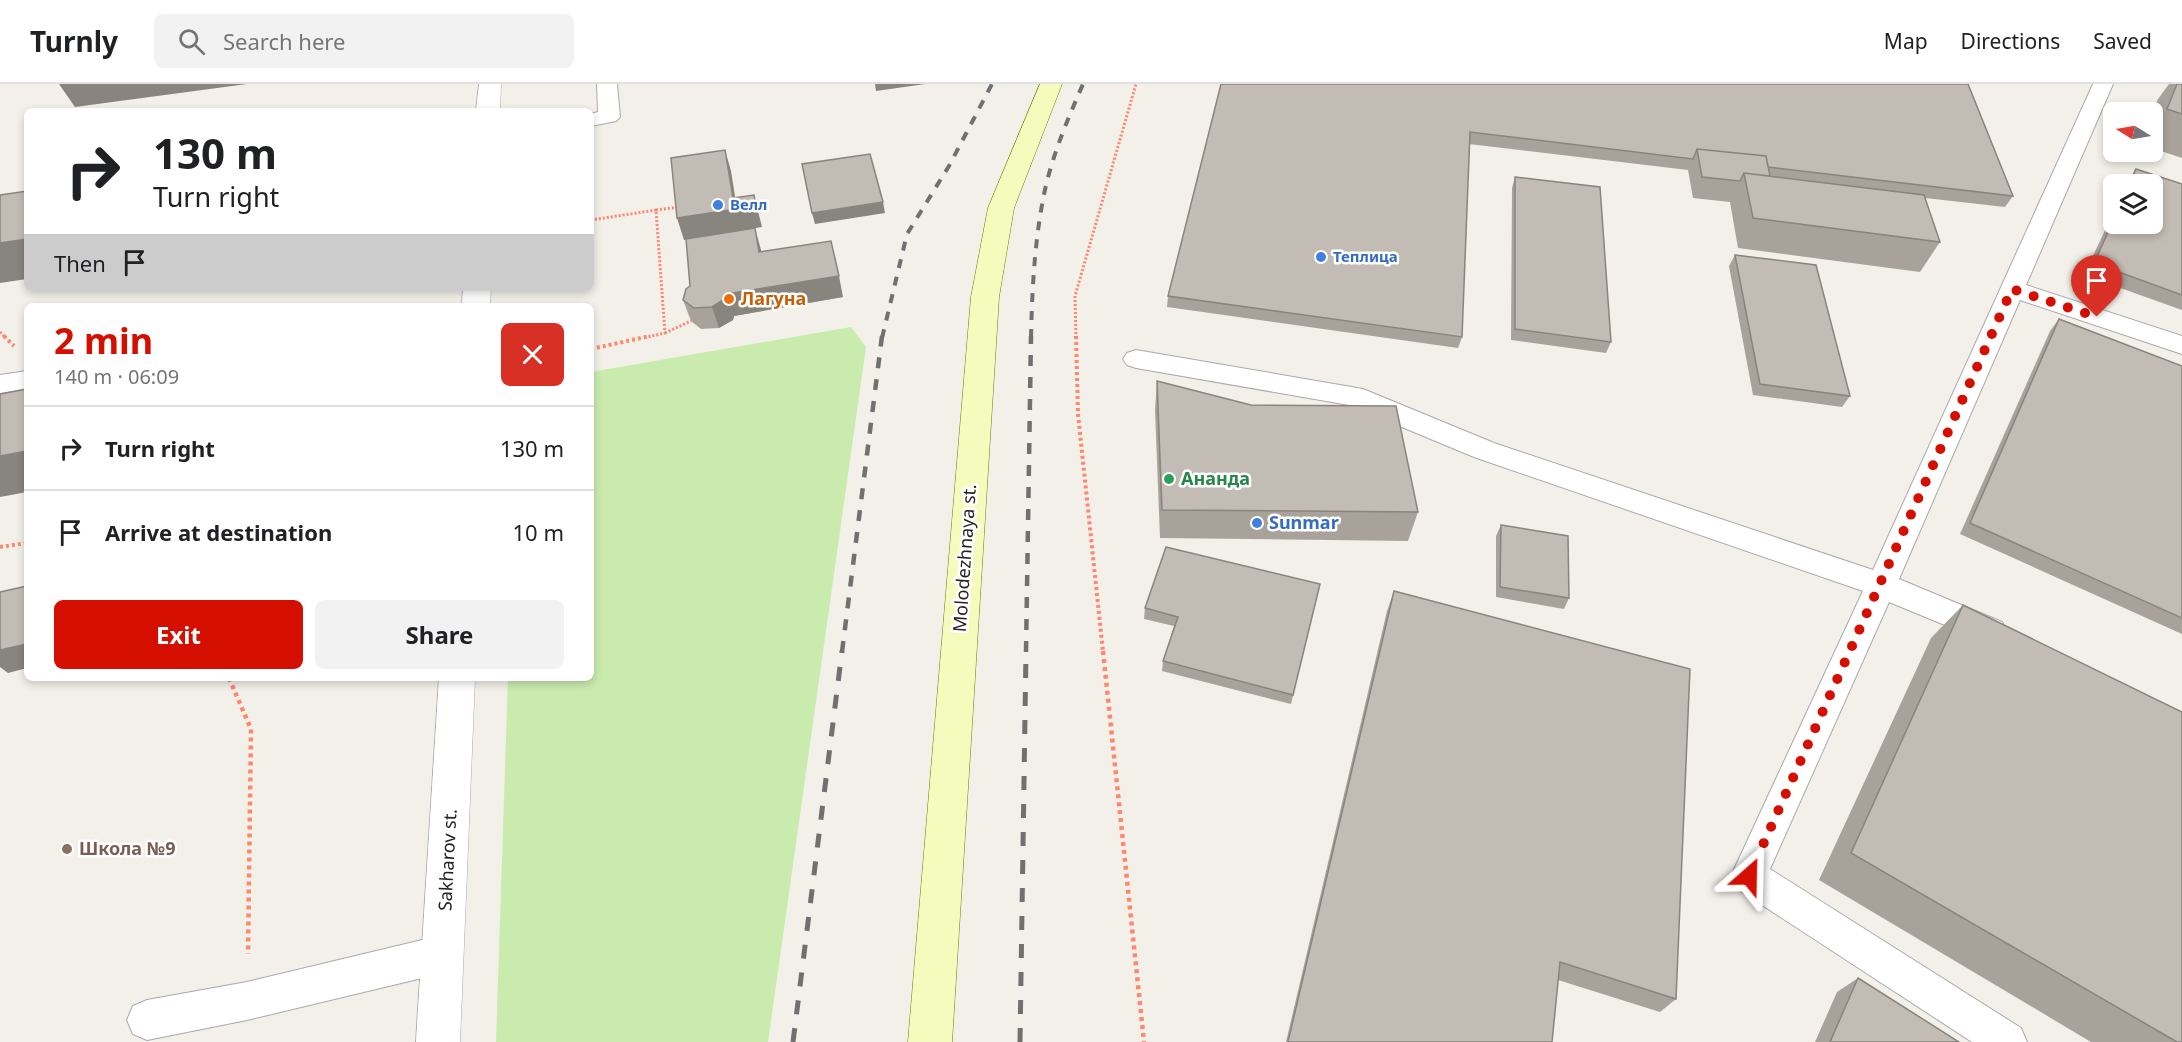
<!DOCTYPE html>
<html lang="en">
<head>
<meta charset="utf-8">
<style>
	:root { --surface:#fff; --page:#f2f2f2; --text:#202124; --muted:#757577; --line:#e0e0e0; --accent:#d40f00 }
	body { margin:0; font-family:"Noto Sans",sans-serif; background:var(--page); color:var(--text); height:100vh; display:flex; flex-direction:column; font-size:22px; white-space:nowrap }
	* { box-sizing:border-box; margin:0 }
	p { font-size:20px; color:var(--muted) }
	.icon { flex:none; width:33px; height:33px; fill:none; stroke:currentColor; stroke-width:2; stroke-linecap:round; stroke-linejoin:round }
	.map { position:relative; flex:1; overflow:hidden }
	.side { position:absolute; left:24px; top:219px; width:570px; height:378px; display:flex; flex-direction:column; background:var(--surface); border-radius:9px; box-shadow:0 3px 9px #0003 }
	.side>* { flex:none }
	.banner { position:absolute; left:24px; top:24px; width:570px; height:183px; border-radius:9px; box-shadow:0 3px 9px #0003; background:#fff; color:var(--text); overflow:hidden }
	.needle { width:39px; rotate:281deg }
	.tools { position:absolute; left:2103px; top:18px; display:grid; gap:12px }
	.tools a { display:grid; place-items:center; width:60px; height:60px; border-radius:9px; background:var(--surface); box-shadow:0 3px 9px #0003; font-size:30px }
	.pin { position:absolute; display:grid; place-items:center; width:51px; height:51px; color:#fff; margin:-62px -26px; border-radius:50% 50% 50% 0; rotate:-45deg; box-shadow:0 0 6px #0007 }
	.pin .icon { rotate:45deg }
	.me { position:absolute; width:66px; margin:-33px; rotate:25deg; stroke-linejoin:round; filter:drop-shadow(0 0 4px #0008) }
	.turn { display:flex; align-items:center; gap:21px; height:126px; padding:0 30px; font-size:27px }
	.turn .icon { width:78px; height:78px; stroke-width:2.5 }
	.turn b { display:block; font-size:42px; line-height:51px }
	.then { display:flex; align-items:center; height:57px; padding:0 30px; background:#0003; gap:12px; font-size:22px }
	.round { display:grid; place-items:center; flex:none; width:63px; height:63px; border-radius:9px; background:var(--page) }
	.overview { display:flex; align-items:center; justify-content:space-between; height:102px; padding:0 30px }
	h1 { font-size:36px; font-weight:700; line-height:45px; color:var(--accent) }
	.cta { display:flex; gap:12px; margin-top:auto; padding:12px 30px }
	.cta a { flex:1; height:69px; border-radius:9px; background:var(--accent); color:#fff; font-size:24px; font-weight:700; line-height:69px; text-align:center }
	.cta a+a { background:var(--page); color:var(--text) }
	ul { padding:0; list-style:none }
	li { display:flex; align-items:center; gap:18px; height:84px; padding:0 30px; border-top:2px solid var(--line) }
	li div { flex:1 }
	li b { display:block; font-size:22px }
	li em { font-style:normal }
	header { display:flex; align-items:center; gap:36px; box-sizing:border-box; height:84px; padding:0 30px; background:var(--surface); border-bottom:2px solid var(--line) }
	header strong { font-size:28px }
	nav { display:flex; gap:33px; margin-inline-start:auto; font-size:21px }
	.search { width:420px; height:54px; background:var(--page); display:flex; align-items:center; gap:15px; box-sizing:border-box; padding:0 21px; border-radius:9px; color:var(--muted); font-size:22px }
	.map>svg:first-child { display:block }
	.grass { fill:#c9ecae }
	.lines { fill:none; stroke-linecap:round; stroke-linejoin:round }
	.service-casing { stroke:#a9a9a9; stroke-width:2 }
	.minor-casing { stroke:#a9a9a9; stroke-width:1 }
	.secondary-casing { stroke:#697f02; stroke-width:1 }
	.path-far2 { stroke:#fd876f; stroke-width:3; stroke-dasharray:2 2; stroke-linecap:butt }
	.path-far1 { stroke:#fd876f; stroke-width:4; stroke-dasharray:3 3; stroke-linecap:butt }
	.path { stroke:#fd876f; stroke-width:4.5; stroke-dasharray:4 4; stroke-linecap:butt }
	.service { fill:#fff; fill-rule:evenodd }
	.minor { fill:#fff; fill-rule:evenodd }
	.secondary { fill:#f4fbbd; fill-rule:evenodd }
	.rail-far2 { stroke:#707070; stroke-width:4; stroke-dasharray:9 9; stroke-linecap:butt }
	.rail-far1 { stroke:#707070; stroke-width:4.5; stroke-dasharray:11 11; stroke-linecap:butt }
	.rail { stroke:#707070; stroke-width:5; stroke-dasharray:14 14; stroke-linecap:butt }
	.wall { fill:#a8a29b }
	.shaded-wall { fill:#88847e }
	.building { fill:#c3bcb4; stroke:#88847e; stroke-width:1.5 }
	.route { stroke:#d40f00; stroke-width:10; stroke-dasharray:0 18 }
	.shop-dot { fill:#3f7fe0; stroke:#fff; stroke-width:2 }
	.food-dot { fill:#e8710a; stroke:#fff; stroke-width:2 }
	.leisure-dot { fill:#2e9e5b; stroke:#fff; stroke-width:2 }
	.education-dot { fill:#8d6e63; stroke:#fff; stroke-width:2 }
	.labels { text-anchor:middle; stroke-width:5; stroke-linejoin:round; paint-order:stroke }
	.far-shop-label { font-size:15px; font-weight:bold; fill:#366cbe; stroke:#fff; text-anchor:start }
	.food-label { font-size:18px; font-weight:bold; fill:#c56008; stroke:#fff; text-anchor:start }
	.leisure-label { font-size:18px; font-weight:bold; fill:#27864d; stroke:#fff; text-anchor:start }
	.shop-label { font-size:18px; font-weight:bold; fill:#366cbe; stroke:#fff; text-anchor:start }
	.street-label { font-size:18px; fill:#222; stroke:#fff }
	.education-label { font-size:18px; font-weight:bold; fill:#785e54; stroke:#fff; text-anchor:start }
</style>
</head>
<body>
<header>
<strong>Turnly</strong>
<div class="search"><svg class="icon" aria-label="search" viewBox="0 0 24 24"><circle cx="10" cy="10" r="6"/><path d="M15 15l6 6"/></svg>Search here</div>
<nav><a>Map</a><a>Directions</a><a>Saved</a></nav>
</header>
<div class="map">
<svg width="2182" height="958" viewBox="0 0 2182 958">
	<rect width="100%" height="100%" fill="#f2f0e9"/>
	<path class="grass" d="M851,243L866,263L768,958H496L508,594H591V288Z"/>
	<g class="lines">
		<g class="service-casing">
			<path id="service" d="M597,0H617L620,33L616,37L591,42V30L598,28Z
				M2093,0H2113L2026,201L2182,252V270L2020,216L1899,495L2002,538L2007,547L2002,556L1991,560L1889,518L1770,785L2021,944L2027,958H1972L1736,804L1731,792L1863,507L1474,373L1349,321L1136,284L1127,281L1123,275L1127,269L1136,266L1363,305L1494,359L1873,486Z
				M27,287V305L0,309V291Z
				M443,851L456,857L462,870L456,883L443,889L247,936L147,956L133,950L127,936L133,922L147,916L247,898Z"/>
		</g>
		<g class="minor-casing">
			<path id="minor" d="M479,0H501L500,27H476Z
				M463,204H491L490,222H462Z
				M439,594H475L460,958H416Z"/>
		</g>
		<g class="secondary-casing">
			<path id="secondary" d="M1040,0H1062L1014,124L999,213L952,958H908L971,213L988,124Z"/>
		</g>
		<path class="path-far2" d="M656,126L679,123
			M591,136L656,126L665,249L643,254
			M0,248L6,254
			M665,249L691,237
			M1076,254L1075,212L1136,0"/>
		<path class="path-far1" d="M4,252L14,262
			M1076,252L1078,330L1103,568
			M591,265L650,252
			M0,463L27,459"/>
		<path class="path" d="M1103,567L1144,958
			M229,594L251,645L248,870"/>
		<use href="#service" class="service"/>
		<use href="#minor" class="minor"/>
		<use href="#secondary" class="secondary"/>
		<path class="rail-far2" d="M882,254L907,150L949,82L992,0
			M1031,254C1032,210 1034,165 1042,121C1049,79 1066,39 1083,0"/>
		<path class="rail-far1" d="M842,568L882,252
			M1026,568L1031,252"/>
		<path class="rail" d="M793,958L842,567
			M1020,958L1026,567"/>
	</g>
	<path class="wall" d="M1221,0H1968L2013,112L2005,123L1925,114L1940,158L1920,188L1738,164L1730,118L1693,114L1688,86L1469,60L1462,253L1458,264L1167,223L1168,212Z
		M2169,0H2182V74L2152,64V29L2158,15Z
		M2136,85L2182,100V226L2084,191L2114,127V140L2152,100H2125L2128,96Z
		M1515,93L1611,258L1606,269L1511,256L1512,104Z
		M761,168L843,213L734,232L733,236L719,244L701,245L691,237L683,216Z
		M1735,171L1850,312L1842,323L1753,311L1729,182Z
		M2059,235L2182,282V550L1960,450L2050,247Z
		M1157,297L1418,428L1408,457L1160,454L1155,326Z
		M1501,441L1569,514L1564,525L1496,513V452Z
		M1320,500L1291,620L1162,587L1163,577L1174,542L1144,535L1145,524Z
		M1394,507L1676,915L1660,928L1558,896L1552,958H1286L1387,527Z
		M1963,521L2182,958H2091L1819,796L1931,554Z
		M1858,894L1959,958H1815L1837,908Z"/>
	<path class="shaded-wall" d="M59,0H247L75,23Z
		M875,0H925L876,7Z
		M725,66L731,87L737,125L754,111L762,143L684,156L677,134L733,114Z
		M883,118L885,129L815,140L812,129Z
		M755,144L761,166L765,190L759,168Z
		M27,155V195L0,199V159Z
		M839,192L843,213L734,232L733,236L719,244L712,223L727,210Z
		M27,367V408L0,413V372Z
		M27,560V584L8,589L0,583V566Z"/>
	<path class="building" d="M1221,0H1968L2013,112L1768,83L1766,72L1697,65L1693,75L1470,48L1462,253L1168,212Z
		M2177,0H2182V30L2167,25Z
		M1697,65L1766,72L1770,92L1744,89L1740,97L1702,93Z
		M725,66L733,114L754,111L756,122L677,134L671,74Z
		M870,70L883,118L812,129L802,80Z
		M2136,85L2182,100V211L2094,179L2114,135V140H2152V100H2129Z
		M1744,89L1924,111L1940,158L1753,134Z
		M1515,93L1600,103L1611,258L1515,245Z
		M27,107V155L0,159V111Z
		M755,144L759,168L831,157L839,192L727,210L726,214L712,223L694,224L683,216L686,205L690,202L686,155Z
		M1735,171L1816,181L1850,312L1760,300Z
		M2059,235L2182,282V534L1970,439Z
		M1157,297L1251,321L1396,322L1418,428L1162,426Z
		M27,305V367L0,372V310Z
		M1501,441L1568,452L1569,514L1500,503Z
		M1166,463L1320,500L1293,611L1163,577L1178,533L1145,524Z
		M27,502V560L0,566V508Z
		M1394,507L1690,585L1676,915L1560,878L1552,958H1288Z
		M1963,521L2182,628V958H2177L1851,769Z
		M1858,894L1959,958H1830Z"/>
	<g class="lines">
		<path class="route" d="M1749,792L2012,205L2097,233"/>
	</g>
	<g class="shop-dot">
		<circle cx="718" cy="121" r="6"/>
		<circle cx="1321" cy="173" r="6"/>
		<circle cx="1257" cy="439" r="6"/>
	</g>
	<circle class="food-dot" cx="729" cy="215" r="6"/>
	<circle class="leisure-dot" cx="1169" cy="395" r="6"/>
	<circle class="education-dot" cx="67" cy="765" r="6"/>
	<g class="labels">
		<g class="far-shop-label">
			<text x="730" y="126">Велл</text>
			<text x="1333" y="178">Теплица</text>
		</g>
		<g class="food-label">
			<text x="741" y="221">Лагуна</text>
		</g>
		<g class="leisure-label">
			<text x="1181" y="401">Ананда</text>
		</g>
		<g class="shop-label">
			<text x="1269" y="445">Sunmar</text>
		</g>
		<g class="street-label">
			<text transform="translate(965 474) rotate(-86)" y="6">Molodezhnaya st.</text>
			<text transform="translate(448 776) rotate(-87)" y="6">Sakharov st.</text>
		</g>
		<g class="education-label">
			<text x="79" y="771">Школа №9</text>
		</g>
	</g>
</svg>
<div class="tools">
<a><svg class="needle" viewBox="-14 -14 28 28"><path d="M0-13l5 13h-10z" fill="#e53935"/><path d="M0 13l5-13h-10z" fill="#757577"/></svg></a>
<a><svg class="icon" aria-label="layers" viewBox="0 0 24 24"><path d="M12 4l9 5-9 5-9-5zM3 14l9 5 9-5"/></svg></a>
</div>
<div class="pin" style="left:2097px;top:233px;background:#d93025"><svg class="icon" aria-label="arrive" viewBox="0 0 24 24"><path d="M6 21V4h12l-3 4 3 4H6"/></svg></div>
<svg class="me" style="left:1749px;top:792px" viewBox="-20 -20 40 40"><path d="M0-17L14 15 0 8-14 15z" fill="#d40f00" stroke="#fff" stroke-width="4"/></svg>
<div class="banner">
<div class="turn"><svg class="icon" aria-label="right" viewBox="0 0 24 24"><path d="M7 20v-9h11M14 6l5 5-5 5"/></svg><div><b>130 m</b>Turn right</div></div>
<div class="then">Then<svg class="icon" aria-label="arrive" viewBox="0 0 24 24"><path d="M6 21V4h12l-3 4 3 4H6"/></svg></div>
</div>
<section class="side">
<div class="overview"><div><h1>2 min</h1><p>140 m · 06:09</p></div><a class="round" style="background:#d93025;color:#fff"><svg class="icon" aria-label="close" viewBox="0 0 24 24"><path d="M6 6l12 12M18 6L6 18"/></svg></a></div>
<ul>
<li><svg class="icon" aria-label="right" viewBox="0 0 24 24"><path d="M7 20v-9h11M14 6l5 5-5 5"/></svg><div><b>Turn right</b></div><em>130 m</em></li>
<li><svg class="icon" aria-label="arrive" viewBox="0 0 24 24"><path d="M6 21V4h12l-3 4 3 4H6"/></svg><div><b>Arrive at destination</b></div><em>10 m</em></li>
</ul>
<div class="cta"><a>Exit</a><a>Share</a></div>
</section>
</div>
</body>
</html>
